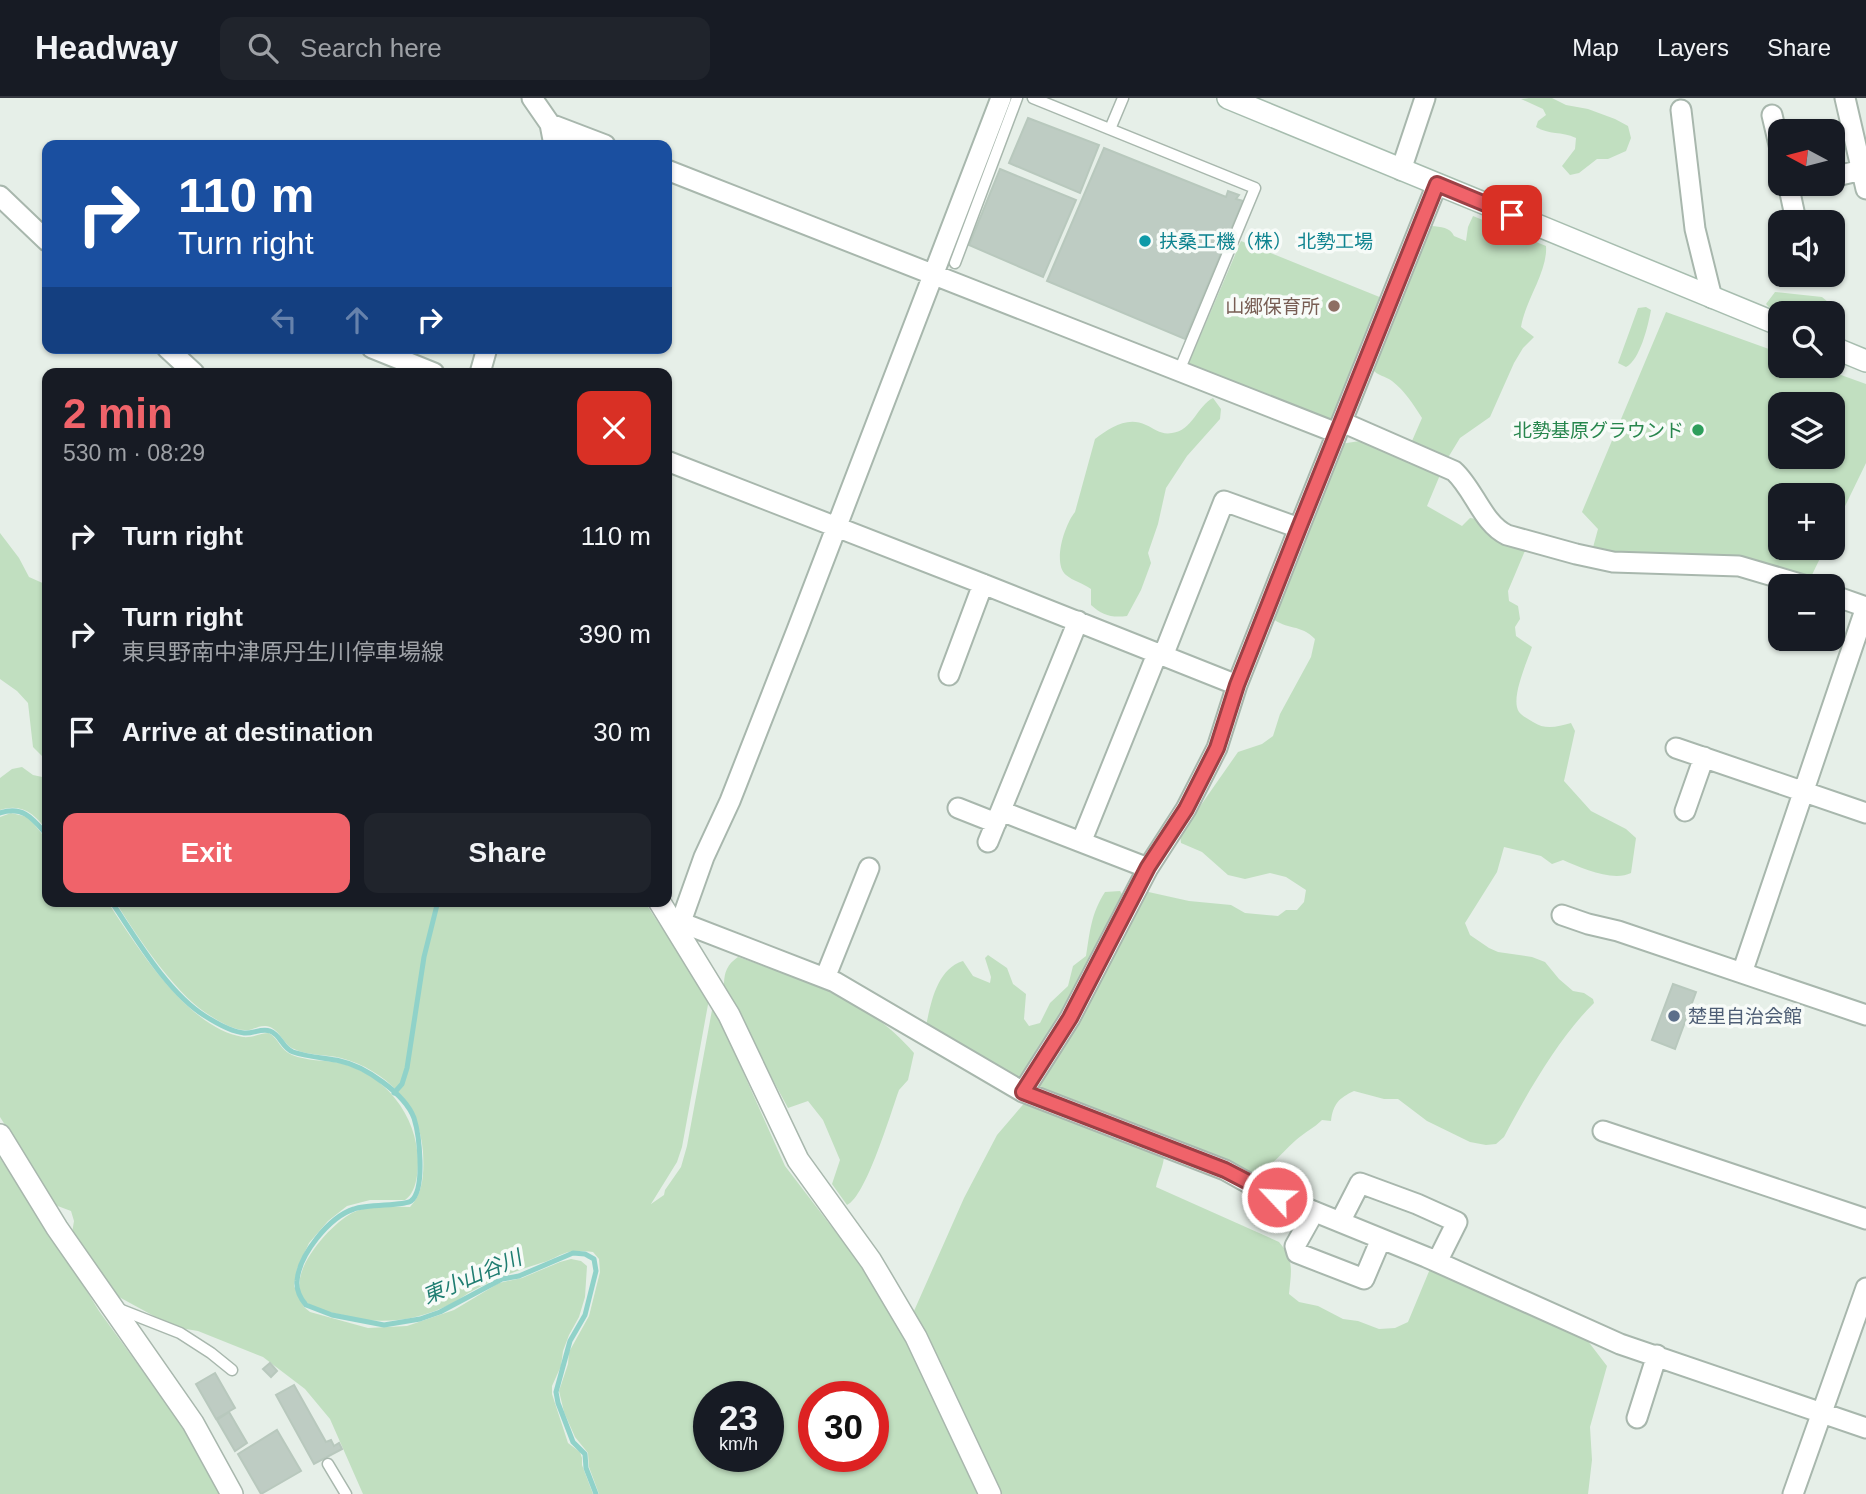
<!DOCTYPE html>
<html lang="en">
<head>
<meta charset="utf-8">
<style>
	:root { --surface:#171b24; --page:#20242c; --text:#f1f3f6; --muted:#9ea1a6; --line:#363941; --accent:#f0636a }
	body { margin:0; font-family:Arial,"Noto Sans JP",sans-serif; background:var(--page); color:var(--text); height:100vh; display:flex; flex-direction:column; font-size:26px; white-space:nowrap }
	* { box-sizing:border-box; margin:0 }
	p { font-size:23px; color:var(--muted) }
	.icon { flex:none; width:38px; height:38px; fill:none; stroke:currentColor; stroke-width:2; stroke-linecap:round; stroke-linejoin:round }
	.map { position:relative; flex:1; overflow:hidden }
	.side { position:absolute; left:42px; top:270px; width:630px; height:539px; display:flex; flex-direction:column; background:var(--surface); border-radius:14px; box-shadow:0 2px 5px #0004 }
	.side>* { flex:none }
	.guide { position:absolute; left:42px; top:42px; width:630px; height:214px; border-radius:14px; box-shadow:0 2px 5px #0004; background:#1a4fa0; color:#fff; overflow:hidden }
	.needle { width:46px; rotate:277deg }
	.tools { position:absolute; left:1768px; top:21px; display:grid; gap:14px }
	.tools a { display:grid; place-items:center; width:77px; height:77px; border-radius:14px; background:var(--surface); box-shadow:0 2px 5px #0004; font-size:35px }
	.speed { position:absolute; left:693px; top:1283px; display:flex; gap:14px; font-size:35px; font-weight:700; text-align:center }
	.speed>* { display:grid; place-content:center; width:91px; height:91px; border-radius:50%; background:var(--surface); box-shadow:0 2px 5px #0004; line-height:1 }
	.speed small { font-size:18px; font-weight:400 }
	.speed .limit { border:10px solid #d22; background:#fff; color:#111 }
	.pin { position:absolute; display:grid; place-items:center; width:60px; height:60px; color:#fff; margin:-30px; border-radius:14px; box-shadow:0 4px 10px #0006 }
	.me { position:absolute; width:77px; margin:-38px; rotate:295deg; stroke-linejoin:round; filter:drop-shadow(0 0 5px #0008) }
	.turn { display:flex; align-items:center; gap:24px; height:147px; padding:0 21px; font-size:32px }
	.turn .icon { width:91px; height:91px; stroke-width:2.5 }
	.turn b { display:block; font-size:49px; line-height:60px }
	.lanes { display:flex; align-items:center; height:66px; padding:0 21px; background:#0003; justify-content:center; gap:35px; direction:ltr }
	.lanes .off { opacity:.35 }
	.round { display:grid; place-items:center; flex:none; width:74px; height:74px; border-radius:14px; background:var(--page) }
	.summary { display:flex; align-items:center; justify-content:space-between; height:119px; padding:0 21px }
	h1 { font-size:42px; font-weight:700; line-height:52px; color:var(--accent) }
	.cta { display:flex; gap:14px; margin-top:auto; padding:14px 21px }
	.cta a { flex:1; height:80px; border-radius:14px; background:var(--accent); color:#fff; font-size:28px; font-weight:700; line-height:80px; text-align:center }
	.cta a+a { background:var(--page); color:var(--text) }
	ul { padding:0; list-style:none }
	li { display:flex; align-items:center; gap:21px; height:98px; padding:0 21px }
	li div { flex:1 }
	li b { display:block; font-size:26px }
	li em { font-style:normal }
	header { display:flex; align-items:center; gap:42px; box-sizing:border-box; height:98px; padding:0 35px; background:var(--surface); border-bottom:2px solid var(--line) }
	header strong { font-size:33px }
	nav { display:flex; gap:38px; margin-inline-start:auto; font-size:24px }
	.search { width:490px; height:63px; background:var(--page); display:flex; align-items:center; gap:18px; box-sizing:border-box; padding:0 24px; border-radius:14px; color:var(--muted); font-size:26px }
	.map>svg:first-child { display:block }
	.green { fill:#c1dfc0; fill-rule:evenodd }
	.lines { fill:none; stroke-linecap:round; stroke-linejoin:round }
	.stream { stroke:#90d2c9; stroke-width:5 }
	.building { fill:#beccc3; stroke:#b8c8bd; stroke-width:2 }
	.service-casing { stroke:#a8b7ad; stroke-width:13 }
	.minor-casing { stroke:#a8b7ad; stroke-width:23 }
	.tertiary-casing { stroke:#a8b7ad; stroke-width:24 }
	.secondary-casing { stroke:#a7bdaf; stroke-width:24 }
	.service { stroke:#fff; stroke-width:10 }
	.minor { stroke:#fff; stroke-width:19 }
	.tertiary { stroke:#fff; stroke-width:21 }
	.secondary { stroke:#fff; stroke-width:21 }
	.route-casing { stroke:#9c4045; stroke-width:18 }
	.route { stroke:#f0636a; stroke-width:12 }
	.culture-dot { fill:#0f9aa8; stroke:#f7fbf8; stroke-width:2.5 }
	.education-dot { fill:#8d6e63; stroke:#f7fbf8; stroke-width:2.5 }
	.leisure-dot { fill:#2e9e5b; stroke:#f7fbf8; stroke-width:2.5 }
	.service-dot { fill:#5c6f8a; stroke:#f7fbf8; stroke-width:2.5 }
	.labels { text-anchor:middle; stroke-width:7; stroke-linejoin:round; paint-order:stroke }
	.culture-label { font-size:19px; fill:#0d838f; stroke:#f7fbf8; text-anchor:start }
	.education-label { font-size:19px; fill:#785e54; stroke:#f7fbf8; text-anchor:end }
	.leisure-label { font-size:19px; fill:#27864d; stroke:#f7fbf8; text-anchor:end }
	.service-label { font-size:19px; fill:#4e5e75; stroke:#f7fbf8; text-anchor:start }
	.water-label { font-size:21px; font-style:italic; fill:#1f7d71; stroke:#f7fbf8 }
</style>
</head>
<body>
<header>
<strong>Headway</strong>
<div class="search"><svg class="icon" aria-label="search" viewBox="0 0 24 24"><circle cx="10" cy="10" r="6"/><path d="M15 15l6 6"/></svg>Search here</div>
<nav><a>Map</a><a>Layers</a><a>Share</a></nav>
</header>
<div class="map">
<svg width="1866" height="1396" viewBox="0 0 1866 1396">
	<rect width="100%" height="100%" fill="#e6efe8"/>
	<path class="green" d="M1529,0H1552L1566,7L1588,11L1615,21L1628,28L1631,40L1626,53L1608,61H1597L1579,75L1570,77L1562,68L1575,51L1576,40C1561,33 1549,37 1536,29L1538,23L1546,17L1543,11L1521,1Z
		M1473,118L1546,148C1548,173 1525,203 1521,229L1534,239L1523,250L1514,265L1490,319L1460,340L1449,358C1435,358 1421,355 1412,343L1422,320C1413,306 1405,293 1392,283C1385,278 1378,278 1372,271L1431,128C1441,129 1450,129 1454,138L1466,143L1468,129Z
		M1241,143L1382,200L1335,321L1327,325L1187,269Z
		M1775,194L1822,199L1828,204L1830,215C1811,215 1779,222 1766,206Z
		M1646,209L1651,212C1648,228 1640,262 1626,269L1618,265L1638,210Z
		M1666,214L1780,255V268H1816L1866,286V365L1832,435V397H1780V450H1825L1809,483L1644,458L1592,453L1598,431L1582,414ZM1780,306H1832V359H1780Z
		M1213,300L1221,311L1220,321L1187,358L1166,390L1158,426L1148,455L1151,465L1141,492L1127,518C1111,520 1102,517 1091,507V491C1083,485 1073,483 1066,477C1052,465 1065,426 1075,414L1095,341C1110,330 1127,318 1146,327C1155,331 1161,337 1172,335C1192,333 1198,307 1213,300Z
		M1360,343L1382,348L1440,377L1427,408L1462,428L1470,420L1477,421L1527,448L1508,493L1509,503L1518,508L1520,521L1515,529L1516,538L1532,549C1527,564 1510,601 1519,614C1522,618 1528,621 1533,624C1545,632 1557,629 1571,625L1575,633L1564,683L1591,713L1626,731L1636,740L1631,775C1613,784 1581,770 1563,762L1552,766L1541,758L1504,749L1497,774L1465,825L1470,837L1489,850L1498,854L1532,859L1545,864L1559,881L1573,893L1584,895L1593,901L1594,905C1560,938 1526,997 1504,1039L1496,1046L1486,1047L1470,1044L1427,1023L1398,1001H1384L1354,993C1339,1000 1333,1006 1331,1023L1322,1022C1314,1030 1305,1034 1296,1042C1279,1057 1268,1076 1243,1077L1034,993L1144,793L1189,803L1231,807L1245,815L1278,818L1286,812H1297L1304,804L1306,792L1286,779L1270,775L1245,781L1228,777L1202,754L1181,745L1180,737L1238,654L1262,646L1273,638L1280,616L1311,559L1315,541C1301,526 1286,532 1272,520L1340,346Z
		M0,435L19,460L29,479L47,487V663L33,649L28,605L17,593L0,581Z
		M22,669L33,677L47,680V733C35,716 22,705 0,712V680L12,671Z
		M11,715L28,719L47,742V803H107C136,847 187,930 243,939C252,940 260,935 269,935C279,941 280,952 292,957C307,963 324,962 340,965C385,976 417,1017 418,1063C418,1076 416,1095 405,1102H370L347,1108L328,1123L309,1145L297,1171L294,1188L304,1209L310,1214L368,1230L407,1228L454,1212L499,1185L522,1180L560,1164L571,1161L581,1163L587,1168L585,1199L579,1219L569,1237L563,1253L561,1268L552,1288V1296L568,1345L580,1354L582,1360V1367L593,1396H363L330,1321L305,1291L263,1259L198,1233L174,1229L108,1193L72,1135L74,1123L71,1113L55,1107L0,1019V719Z
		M1120,793L1125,801L1068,909L1023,983L926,928C931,904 937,871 963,863L973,878L990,885L991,879L985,860L988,857L1007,870L1013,886L1026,896L1024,921L1029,928L1040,925L1050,905L1068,888L1073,868L1086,858C1090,833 1091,816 1105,794Z
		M115,803H644L709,901L682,1049L677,1064L651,1106L664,1097L665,1092L681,1069L687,1048L712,912L715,911L785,1068L864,1171L898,1225L977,1396H599L589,1369L588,1355L575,1339L564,1314L559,1293L568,1266L569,1254L589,1218L600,1174L599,1161L593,1154C561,1150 565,1158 538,1166C516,1173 494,1181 474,1192C466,1196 459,1202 451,1206C417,1223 379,1228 343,1217C333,1215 321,1213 312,1208C275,1186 329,1127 352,1115C370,1106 390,1109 410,1109C424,1095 424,1073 423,1054C420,1007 386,972 341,960C326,956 308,958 294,951C282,946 280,930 266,928C258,927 252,933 245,932C232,932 217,922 206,915C173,893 136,837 115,803ZM709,1298H768V1358H709ZM814,1298H873V1358H814Z
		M738,859C805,883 866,899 914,955L908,982L899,992C891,1014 866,1099 847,1107L832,1086L840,1062L823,1022L808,1003L788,1010L724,891C724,877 725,868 738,859Z
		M1027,1002L1164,1057C1164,1068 1158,1078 1156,1089L1279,1144C1295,1162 1291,1174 1289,1196L1299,1204L1318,1208L1343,1221L1358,1223L1379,1231L1395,1230L1408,1224L1430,1171L1584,1238L1607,1268L1590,1329L1592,1362L1588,1396H999L914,1213L964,1100L997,1037Z
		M0,1060L36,1115L53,1138L99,1213L179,1323L221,1396H0Z"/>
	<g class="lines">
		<path class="stream" d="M0,715C23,707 33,721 47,737
			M111,803C136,840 167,894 205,918C216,925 231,934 244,935C253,936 261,930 270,933C281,937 282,950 293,954C308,959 325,960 340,963C365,968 405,996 414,1020C419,1036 426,1091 411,1103C405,1108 368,1106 354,1111C329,1119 299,1157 297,1183C296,1193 300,1200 306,1207L332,1217L384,1227L420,1221L440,1214L502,1181L519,1178L573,1155L585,1156L594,1161L596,1173L585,1217L570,1243L556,1294L558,1305L573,1344L585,1356L586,1370L596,1396
			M394,995L402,986L407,970L424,859L438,803"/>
	</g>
	<path class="building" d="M1028,20L1099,47L1080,95L1009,65Z
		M1104,50L1226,99L1228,93L1239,97L1236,101L1243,103L1185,241L1047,183Z
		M1000,71L1076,102L1043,179L969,147Z
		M1673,886L1696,894L1675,951L1652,942Z
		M270,1265L277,1273L271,1279L263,1271Z
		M215,1275L235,1310L216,1321L196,1286Z
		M294,1287L326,1344L331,1342L334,1348L339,1345L342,1351L314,1366L276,1297Z
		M229,1314L247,1345L235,1353L217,1322Z
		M277,1332L301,1373L261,1396L238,1356Z"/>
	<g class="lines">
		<g class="service-casing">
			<path id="service" d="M1033,0L1255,90L1179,273
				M1110,31L1123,0
				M955,165L1017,0
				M119,1211L180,1235L211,1255L232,1272
				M328,1366L346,1396"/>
		</g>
		<g class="minor-casing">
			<path id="minor" d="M532,0L550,26L554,47
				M1845,0L1866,91
				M1681,12L1695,131L1712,200
				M1772,17L1780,51
				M550,26L605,47
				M667,72L1337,335
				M1401,72L1425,0
				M1832,79L1862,72
				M1789,90L1795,118
				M0,98L47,143
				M167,250L194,275
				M372,250L434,275
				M480,275L487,250
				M1342,324L1454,373C1474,391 1483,426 1507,437L1576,456L1613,464L1739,468L1807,488
				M667,363L983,486L1237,587
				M1832,497L1866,509
				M1163,558L1224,403L1299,430
				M949,577L983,486
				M1676,650L1866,715
				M958,710L996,725
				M1001,713L1148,770
				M1685,713L1704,659
				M1082,742L1157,556
				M988,744L1078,523
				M1562,817L1588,826L1618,833L1866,917
				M680,824L835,884L1023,994L1225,1072L1259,1091L1426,1159L1620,1246L1866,1330
				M678,832L704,759L730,703L797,532L1001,0
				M1742,875L1866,509
				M825,880L869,770
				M1023,994L1070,920L1148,770L1186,711L1217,650L1237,587L1299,430L1437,86
				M1603,1033L1866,1121
				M1314,1114L1295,1148L1297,1155L1364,1181L1381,1141
				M1340,1124L1360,1085L1417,1106L1457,1124L1437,1164
				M1637,1320L1657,1257
				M1793,1396L1866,1190"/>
		</g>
		<g class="tertiary-casing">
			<path id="tertiary" d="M659,803L729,917L798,1062L871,1163L916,1239L990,1396
				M0,1037L57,1130L193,1325L232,1396"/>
		</g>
		<g class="secondary-casing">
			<path id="secondary" d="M1228,0L1780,227
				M1832,249L1866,263"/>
		</g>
		<use href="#service" class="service"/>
		<use href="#minor" class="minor"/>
		<use href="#tertiary" class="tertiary"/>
		<use href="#secondary" class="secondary"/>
	</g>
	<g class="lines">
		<g class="route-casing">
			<path id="route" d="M1277,1099L1225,1072L1023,994L1070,920L1148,769L1186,711L1217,650L1237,587L1299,430L1437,86L1512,117"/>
		</g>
		<use href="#route" class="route"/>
	</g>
	<circle class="culture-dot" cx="1145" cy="143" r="7"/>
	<circle class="education-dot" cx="1334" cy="208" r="7"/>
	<circle class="leisure-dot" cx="1698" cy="332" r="7"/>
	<circle class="service-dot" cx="1674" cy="918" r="7"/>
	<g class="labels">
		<g class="culture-label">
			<text x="1159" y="150">扶桑工機（株） 北勢工場</text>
		</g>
		<g class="education-label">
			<text x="1320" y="215">山郷保育所</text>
		</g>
		<g class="leisure-label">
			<text x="1684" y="339">北勢基原グラウンド</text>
		</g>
		<g class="service-label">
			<text x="1688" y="925">楚里自治会館</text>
		</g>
		<g class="water-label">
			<text transform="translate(472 1179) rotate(-23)" y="7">東小山谷川</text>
		</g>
	</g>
</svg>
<div class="tools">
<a><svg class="needle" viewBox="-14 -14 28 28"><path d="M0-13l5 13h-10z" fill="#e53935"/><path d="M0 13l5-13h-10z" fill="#9ea1a6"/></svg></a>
<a><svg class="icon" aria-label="sound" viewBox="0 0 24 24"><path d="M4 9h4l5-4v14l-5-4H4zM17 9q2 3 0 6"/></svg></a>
<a><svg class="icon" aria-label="search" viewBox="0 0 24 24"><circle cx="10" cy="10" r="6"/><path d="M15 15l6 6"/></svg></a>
<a><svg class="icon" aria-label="layers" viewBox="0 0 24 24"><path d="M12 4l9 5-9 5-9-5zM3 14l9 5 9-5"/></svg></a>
<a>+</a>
<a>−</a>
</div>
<div class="speed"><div>23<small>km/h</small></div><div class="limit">30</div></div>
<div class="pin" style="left:1512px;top:117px;background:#d93025"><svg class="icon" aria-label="arrive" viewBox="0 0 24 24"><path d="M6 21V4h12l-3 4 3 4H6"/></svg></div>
<svg class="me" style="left:1277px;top:1099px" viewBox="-20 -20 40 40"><circle r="17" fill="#f0636a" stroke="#fff" stroke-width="3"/><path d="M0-11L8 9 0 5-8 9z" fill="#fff"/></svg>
<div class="guide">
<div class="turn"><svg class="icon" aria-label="right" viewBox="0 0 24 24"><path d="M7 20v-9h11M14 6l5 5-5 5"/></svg><div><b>110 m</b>Turn right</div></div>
<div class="lanes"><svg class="icon off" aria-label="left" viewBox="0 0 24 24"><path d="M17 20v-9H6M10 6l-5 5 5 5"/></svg><svg class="icon off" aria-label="ahead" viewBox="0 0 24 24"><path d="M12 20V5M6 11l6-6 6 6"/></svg><svg class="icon" aria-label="right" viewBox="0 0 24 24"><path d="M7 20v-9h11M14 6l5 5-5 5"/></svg></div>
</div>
<section class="side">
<div class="summary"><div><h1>2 min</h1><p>530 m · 08:29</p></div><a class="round" style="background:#d93025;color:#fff"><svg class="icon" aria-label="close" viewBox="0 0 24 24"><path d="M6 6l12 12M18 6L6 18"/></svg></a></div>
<ul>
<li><svg class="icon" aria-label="right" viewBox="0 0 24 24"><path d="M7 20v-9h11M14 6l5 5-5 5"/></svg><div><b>Turn right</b></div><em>110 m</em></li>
<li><svg class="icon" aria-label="right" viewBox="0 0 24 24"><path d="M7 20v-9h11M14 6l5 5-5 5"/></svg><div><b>Turn right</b><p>東貝野南中津原丹生川停車場線</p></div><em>390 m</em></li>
<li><svg class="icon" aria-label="arrive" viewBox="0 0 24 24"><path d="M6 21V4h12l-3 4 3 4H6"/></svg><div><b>Arrive at destination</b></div><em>30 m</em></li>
</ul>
<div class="cta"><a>Exit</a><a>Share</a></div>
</section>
</div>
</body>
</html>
